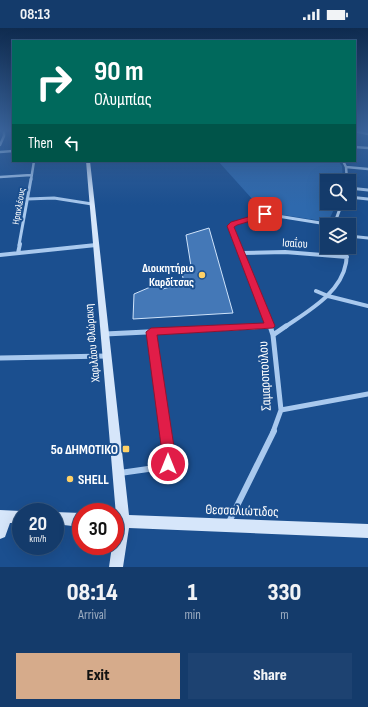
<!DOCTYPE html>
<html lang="en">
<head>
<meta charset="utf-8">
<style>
	:root { --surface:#143b6b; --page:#1d4271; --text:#f1f3f6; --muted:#9dadc1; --line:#33557e; --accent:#d6ab8b }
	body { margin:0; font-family:"Sofia Sans Condensed",sans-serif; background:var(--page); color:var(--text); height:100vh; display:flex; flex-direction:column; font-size:15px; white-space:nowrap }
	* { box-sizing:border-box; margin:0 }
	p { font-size:13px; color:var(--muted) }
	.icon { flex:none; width:22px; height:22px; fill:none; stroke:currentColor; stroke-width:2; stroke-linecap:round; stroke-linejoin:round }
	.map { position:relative; height:539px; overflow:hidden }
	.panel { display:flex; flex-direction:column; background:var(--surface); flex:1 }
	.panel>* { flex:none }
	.banner { position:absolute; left:12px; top:12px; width:344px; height:122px; border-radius:0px; box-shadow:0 4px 16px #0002,0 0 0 1px var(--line); background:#00695c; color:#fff; overflow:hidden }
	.tools { position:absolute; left:320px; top:146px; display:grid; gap:8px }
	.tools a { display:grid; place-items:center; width:36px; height:36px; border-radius:0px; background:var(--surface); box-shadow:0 4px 16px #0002,0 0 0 1px var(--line); font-size:20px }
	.speed { position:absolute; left:12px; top:475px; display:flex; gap:8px; font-size:20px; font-weight:700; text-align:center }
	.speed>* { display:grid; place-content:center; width:52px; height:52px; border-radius:50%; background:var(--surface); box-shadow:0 4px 16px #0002,0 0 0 1px var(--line); line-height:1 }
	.speed small { font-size:10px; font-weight:400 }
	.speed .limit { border:6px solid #d22; background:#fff; color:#111 }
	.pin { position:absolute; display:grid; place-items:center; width:34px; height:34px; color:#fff; margin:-17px; border-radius:8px; box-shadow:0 2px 6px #0006 }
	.me { position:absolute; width:44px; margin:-22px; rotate:0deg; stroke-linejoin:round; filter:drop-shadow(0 0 3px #0008) }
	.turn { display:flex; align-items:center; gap:14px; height:84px; padding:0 16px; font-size:18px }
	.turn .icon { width:52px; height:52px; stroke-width:2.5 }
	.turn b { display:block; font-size:28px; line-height:34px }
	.then { display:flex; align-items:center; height:38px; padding:0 16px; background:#0003; gap:8px; font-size:15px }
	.eta { display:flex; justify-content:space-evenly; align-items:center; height:68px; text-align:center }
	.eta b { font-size:24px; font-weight:800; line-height:28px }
	.button { display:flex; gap:8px; margin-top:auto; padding:8px 16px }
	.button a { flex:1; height:46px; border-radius:0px; background:var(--accent); color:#111; font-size:16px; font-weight:800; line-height:46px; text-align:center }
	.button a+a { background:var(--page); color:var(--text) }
	.status { display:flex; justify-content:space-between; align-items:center; height:28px; padding:0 20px; background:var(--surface); direction:ltr }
	.status svg { height:11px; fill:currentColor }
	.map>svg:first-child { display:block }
	.green { fill:#2e69ad }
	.building { fill:#4478b7; stroke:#cfe3fa }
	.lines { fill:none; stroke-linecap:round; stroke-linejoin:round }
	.street-far4 { stroke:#a9c9ee; stroke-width:2.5 }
	.street-far3 { stroke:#a9c9ee; stroke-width:3 }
	.street-far2 { stroke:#a9c9ee; stroke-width:4 }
	.street-far1 { stroke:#a9c9ee; stroke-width:5 }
	.street { stroke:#a9c9ee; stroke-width:6 }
	.secondary { fill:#d6e6fa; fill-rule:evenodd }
	.route { fill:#e11d48; stroke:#92132f }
	.poi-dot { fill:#ffd166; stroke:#1b4f8f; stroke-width:1.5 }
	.labels { text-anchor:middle; stroke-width:4; stroke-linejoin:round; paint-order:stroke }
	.far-street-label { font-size:10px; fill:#fff; stroke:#1b4f8f }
	.street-label { font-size:12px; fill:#fff; stroke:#1b4f8f }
	.poi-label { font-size:12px; font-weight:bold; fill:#fff; stroke:#1b4f8f; text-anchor:end }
	.near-street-label { font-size:14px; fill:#fff; stroke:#1b4f8f }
	.near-poi-label { font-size:14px; font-weight:bold; fill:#fff; stroke:#1b4f8f; text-anchor:end }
</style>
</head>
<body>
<div class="status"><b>08:13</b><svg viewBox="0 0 49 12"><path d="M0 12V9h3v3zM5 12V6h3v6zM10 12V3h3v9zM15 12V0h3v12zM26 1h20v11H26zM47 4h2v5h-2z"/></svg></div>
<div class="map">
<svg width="368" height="539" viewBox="0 0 368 539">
	<rect width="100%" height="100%" fill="#1b4f8f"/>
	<path class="green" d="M218,133H338L342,138L343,153H327V175H337L328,194L264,184Z"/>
	<path class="building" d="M209,200L233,285L133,291L134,266L155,257L163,261L184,255L181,240L191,238L186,207Z"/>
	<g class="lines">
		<path class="street-far4" d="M355,103L368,106
			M0,117L4,108V102
			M355,119L368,120
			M0,124L13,123
			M343,133L346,139L347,152
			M346,139L368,141
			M0,149L31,147
			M31,152L34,133"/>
		<path class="street-far3" d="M347,151V153
			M349,160L368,162
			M349,169L368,171
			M27,171L54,170L92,176
			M334,197L342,175
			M349,208L368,210
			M19,217L31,151
			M239,217L231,197L265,186L333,197"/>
		<path class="street-far2" d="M238,216L270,299
			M18,225L20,216
			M241,225L285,224L347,229
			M0,227L96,217
			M316,263L328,268L368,278
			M251,299L270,298
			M285,299C308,283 341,265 346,235C347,230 346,224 345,219"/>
		<path class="street-far1" d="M270,298L273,307L281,382L273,404
			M151,303L166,404
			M105,306L270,298
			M273,307L286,298
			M0,330L107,328
			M281,382L368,366"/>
		<path class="street" d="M120,445L162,439L168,436L170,432L166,403
			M228,496L274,403"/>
		<path class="secondary" d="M86,133H90L129,487L368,496V510L129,500L123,539H109L112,518H115L116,487Z
			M0,482L21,483L25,484H21V495H10L5,509L0,511Z
			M54,484H55L81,485V499L55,496V484Z"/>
	</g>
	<linearGradient id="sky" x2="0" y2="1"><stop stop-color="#0f2b4f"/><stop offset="0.58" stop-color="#39639b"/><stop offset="1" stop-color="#39639b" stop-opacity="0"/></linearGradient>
	<rect width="368" height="177" fill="url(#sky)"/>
	<path class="route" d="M265,184L269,186L268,188L237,197L234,199L275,298L273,300L157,307L176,432L172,441L168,442L163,441L161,436L163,432L146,304L151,300L264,295L227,198L231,194Z"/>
	<g class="poi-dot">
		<circle cx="202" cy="247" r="4"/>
		<rect x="122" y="417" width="8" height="8" rx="2"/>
		<circle cx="70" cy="451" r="4"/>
	</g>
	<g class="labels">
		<g class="far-street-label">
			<text transform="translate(18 178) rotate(-80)" y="4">Ηρακλέους</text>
		</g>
		<g class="street-label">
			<text transform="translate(295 215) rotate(3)" y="4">Ισαΐου</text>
			<text transform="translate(92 315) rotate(-95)" y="4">Χαριλάου Φλώρακη</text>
		</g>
		<g class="poi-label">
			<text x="194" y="244">Διοικητήριο<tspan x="194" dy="14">Καρδίτσας</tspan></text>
		</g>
		<g class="near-street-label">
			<text transform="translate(264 348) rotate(-93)" y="5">Σαμαροπούλου</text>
			<text transform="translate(242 482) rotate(2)" y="5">Θεσσαλιώτιδος</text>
		</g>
		<g class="near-poi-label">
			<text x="118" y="426">5ο ΔΗΜΟΤΙΚΟ</text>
			<text x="78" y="456" text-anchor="start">SHELL</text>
		</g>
	</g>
</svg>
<div class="tools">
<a><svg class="icon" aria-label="search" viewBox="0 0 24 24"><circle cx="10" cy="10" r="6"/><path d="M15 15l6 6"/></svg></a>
<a><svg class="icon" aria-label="layers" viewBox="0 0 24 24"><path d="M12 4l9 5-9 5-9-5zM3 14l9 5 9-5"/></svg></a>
</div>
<div class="speed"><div>20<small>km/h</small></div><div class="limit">30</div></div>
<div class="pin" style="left:265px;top:186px;background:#d93025"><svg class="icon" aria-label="arrive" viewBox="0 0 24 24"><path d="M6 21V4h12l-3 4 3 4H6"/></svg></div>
<svg class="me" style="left:168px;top:436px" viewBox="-20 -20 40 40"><circle r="17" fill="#e11d48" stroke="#fff" stroke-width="3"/><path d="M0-11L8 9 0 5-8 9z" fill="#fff"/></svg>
<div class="banner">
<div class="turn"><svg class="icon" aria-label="right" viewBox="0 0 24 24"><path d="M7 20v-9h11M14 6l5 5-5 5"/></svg><div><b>90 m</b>Ολυμπίας</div></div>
<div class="then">Then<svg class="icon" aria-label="left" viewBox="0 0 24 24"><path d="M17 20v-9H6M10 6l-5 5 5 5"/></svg></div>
</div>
</div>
<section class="panel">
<div class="eta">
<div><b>08:14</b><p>Arrival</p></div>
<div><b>1</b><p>min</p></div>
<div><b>330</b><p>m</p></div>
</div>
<div class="button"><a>Exit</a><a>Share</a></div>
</section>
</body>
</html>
